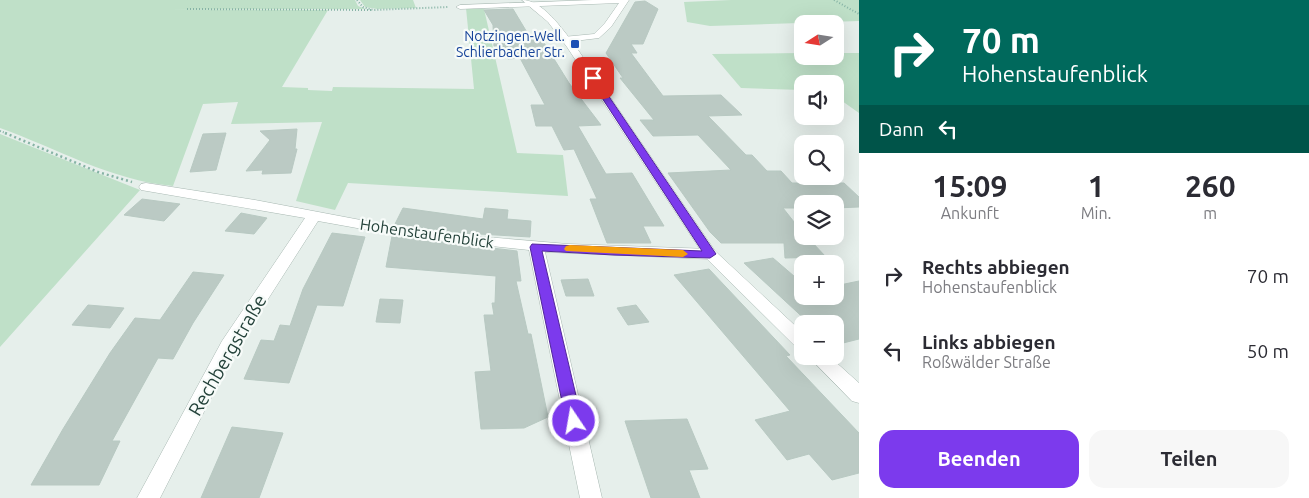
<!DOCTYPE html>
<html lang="de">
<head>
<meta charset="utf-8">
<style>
	:root { --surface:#fff; --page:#f7f7f7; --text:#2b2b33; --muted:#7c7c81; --accent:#7c3aed }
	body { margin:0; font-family:Ubuntu,sans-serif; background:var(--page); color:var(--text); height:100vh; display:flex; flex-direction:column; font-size:19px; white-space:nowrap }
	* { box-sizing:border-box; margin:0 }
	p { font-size:16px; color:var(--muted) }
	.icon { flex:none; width:28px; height:28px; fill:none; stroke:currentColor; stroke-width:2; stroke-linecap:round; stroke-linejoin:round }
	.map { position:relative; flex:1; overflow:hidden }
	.details { display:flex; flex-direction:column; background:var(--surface); width:450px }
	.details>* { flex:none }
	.banner { background:#00695c; color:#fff; overflow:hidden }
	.needle { width:32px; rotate:258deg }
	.buttons { position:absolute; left:794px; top:15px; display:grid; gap:10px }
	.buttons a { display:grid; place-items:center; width:50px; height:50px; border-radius:10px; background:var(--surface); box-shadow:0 5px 20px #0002; font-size:25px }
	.pin { position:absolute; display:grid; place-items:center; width:42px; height:42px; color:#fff; margin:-21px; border-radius:10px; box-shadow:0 2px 8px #0006 }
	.me { position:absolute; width:55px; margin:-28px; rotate:348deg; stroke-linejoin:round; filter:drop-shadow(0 0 4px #0008) }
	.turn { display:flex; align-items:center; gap:18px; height:105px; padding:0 20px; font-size:22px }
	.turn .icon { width:65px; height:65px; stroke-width:2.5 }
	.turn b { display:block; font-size:35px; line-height:42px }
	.then { display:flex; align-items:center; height:48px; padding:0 20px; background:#0003; gap:10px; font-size:19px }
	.eta { display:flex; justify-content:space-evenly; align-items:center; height:85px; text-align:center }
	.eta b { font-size:30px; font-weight:700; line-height:35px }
	.action { display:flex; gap:10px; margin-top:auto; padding:10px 20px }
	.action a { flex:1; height:58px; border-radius:15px; background:var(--accent); color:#fff; font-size:20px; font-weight:700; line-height:58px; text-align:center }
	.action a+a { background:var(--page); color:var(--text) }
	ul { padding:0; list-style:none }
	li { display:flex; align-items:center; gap:15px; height:75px; padding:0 20px }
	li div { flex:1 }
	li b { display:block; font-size:19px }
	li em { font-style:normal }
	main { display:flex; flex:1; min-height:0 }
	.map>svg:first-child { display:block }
	.green { fill:#bfe0c8 }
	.building { fill:#bbcac4; stroke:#b8c9c2 }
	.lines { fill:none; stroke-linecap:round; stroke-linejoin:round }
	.minor-casing { stroke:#a8b8b2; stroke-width:1 }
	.tertiary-casing { stroke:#a8b8b2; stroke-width:1 }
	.path-far1 { stroke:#86b3a5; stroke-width:2; stroke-dasharray:1 2; stroke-linecap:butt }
	.path { stroke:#86b3a5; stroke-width:2.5; stroke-dasharray:2 3; stroke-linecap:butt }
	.minor { fill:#fff; fill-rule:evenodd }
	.tertiary { fill:#fff; fill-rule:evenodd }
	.route { fill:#7c3aed; stroke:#51269a }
	.slow { fill:#f59e0b }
	.transit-dot { fill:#1a4fb4; stroke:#f7fbf9; stroke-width:2 }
	.labels { text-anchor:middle; stroke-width:4.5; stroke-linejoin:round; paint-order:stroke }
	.far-transit-label { font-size:14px; fill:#164399; stroke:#f7fbf9; text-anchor:end }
	.street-label { font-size:16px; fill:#24423a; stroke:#f7fbf9 }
	.near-street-label { font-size:19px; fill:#24423a; stroke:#f7fbf9 }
</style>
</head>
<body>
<main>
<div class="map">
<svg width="859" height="498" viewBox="0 0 859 498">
	<rect width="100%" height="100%" fill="#e6efeb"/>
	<path class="green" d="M0,0H355L358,6L366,9L169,10H328L282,87L308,88V90L332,91L333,87L474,89L466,8L484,9L517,153L563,155L568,196L348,183L335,210L296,201L322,122L231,124L238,102L203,104L173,186C109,180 59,149 0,128Z
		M360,0H413L416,8L377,9L365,7Z
		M731,0H859V21L710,26L687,22L684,2Z
		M802,53V56H835V53H859V113L835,96V84H802V90L741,88L712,54Z
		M0,134L140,190L0,347Z"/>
	<path class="building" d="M645,1L658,9L643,44H631L637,53H631L663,96L721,95L742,115L708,116L746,155H752L767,171H781L792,183H844L859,197V207L835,208V204H802V208H783L802,232V236L811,241L826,257L785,258L784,243H721L710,232L668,173L731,170L698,135L653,136L640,120H654L620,78H623L606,53L635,2Z
		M513,9L531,39L541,38L569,83L601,125L578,126L606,174L632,173L664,226H643L651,243H607L590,199H597L574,149L564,150L552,126H536L531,105H545L520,58L508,59L501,46H494L493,25L484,10Z
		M297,129L295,149H297L291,173L262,174L263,170L246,171L270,140L260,131Z
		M226,133L216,170L190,172L203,134Z
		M142,199L180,204L164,221L124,215Z
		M403,208L483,219L485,208L508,210L507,219L531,221L530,237L462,233L395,224Z
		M241,213L267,218L254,234L225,231Z
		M332,233L365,237L343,306L317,305L289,383L244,379L261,340L274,341L280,325L290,326L303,289Z
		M392,236L517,251L521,281H516L528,334H531L548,417L524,428L481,429L475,372L491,371L484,315H494L492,303H495L496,276L386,267Z
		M773,258L802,283V296H835V286L859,281V339L835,345V324H810L744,263Z
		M709,269L790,355L786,356L859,433V473L832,480L809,454L787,460L755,420L790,411L674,275Z
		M193,272L224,275L193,323L173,359L158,358L112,441H120L99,485H31L63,429L110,353L135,318L160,320Z
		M588,279L594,296H566L561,280Z
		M380,299L403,300L400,323L376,322Z
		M88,305L124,308L110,328L72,325Z
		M636,305L649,322L628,325L617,308Z
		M687,419L708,469L689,470L700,498H651L625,421Z
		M232,427L283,433L259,498H201Z"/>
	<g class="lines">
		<g class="minor-casing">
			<path id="minor" d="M593,0H629L611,27L599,38L566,42L563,41V37L594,34L605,23L619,3L460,9L456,7L460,5Z
				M146,183L255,200L387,225L462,235L568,244L710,249L715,251L718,254L715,257L710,259L545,252L602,498H580L529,250L407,237L318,221L236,349L160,498H137L222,341L305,218L141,190L139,187L141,184Z"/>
		</g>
		<g class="tertiary-casing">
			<path id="tertiary" d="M522,0C543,0 562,29 574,44L715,251L802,332V348L796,347L705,257L567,47L548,22Z
				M808,356H829L859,383V403L852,401Z"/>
		</g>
		<path class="path-far1" d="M357,0L363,7L373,10L448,7
			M834,0L859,14
			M187,9L373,10
			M0,131L8,134"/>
		<path class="path" d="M5,133L98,172L132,182"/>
		<use href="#minor" class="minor"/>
		<use href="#tertiary" class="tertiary"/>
	</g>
	<path class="route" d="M590,76H595L716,254L710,258L614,255L542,251L582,421L579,425L574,427L569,425L566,421L530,247L532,244L702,251L589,78Z"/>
	<path class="slow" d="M570,245L683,250L688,254L683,257L566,251L564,249L566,246Z"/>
	<rect class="transit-dot" x="570" y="39" width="10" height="10" rx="2.5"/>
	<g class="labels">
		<g class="far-transit-label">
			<text x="565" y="41">Notzingen-Well.<tspan x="565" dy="16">Schlierbacher Str.</tspan></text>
		</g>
		<g class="street-label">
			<text transform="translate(427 233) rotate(8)" y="6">Hohenstaufenblick</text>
		</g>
		<g class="near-street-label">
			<text transform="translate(227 355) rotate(-60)" y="7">Rechbergstraße</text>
		</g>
	</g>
</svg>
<div class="buttons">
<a><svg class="needle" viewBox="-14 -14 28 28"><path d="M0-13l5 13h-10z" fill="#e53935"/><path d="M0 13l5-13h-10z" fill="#7c7c81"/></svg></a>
<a><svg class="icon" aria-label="sound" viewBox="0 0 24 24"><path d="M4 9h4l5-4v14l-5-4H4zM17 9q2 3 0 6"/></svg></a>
<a><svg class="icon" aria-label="search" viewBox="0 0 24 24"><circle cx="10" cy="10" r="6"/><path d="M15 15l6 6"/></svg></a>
<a><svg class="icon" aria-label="layers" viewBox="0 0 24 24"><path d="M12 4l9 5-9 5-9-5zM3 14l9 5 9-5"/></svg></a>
<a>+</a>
<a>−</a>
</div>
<div class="pin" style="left:593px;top:78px;background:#d93025"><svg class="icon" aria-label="arrive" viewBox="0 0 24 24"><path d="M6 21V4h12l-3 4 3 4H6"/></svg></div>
<svg class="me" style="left:574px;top:421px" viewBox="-20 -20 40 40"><circle r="17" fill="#7c3aed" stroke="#fff" stroke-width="3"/><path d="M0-11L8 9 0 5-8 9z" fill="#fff"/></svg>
</div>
<section class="details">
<div class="banner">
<div class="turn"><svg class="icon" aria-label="right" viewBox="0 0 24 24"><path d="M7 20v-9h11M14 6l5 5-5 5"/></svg><div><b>70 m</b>Hohenstaufenblick</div></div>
<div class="then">Dann<svg class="icon" aria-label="left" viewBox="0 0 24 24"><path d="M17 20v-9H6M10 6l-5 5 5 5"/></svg></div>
</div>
<div class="eta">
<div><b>15:09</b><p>Ankunft</p></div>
<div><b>1</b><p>Min.</p></div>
<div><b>260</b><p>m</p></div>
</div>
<ul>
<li><svg class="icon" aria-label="right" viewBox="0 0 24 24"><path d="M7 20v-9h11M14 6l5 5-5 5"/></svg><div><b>Rechts abbiegen</b><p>Hohenstaufenblick</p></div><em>70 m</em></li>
<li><svg class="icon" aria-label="left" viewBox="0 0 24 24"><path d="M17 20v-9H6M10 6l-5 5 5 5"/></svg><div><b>Links abbiegen</b><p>Roßwälder Straße</p></div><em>50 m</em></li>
</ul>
<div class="action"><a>Beenden</a><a>Teilen</a></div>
</section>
</main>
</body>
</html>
